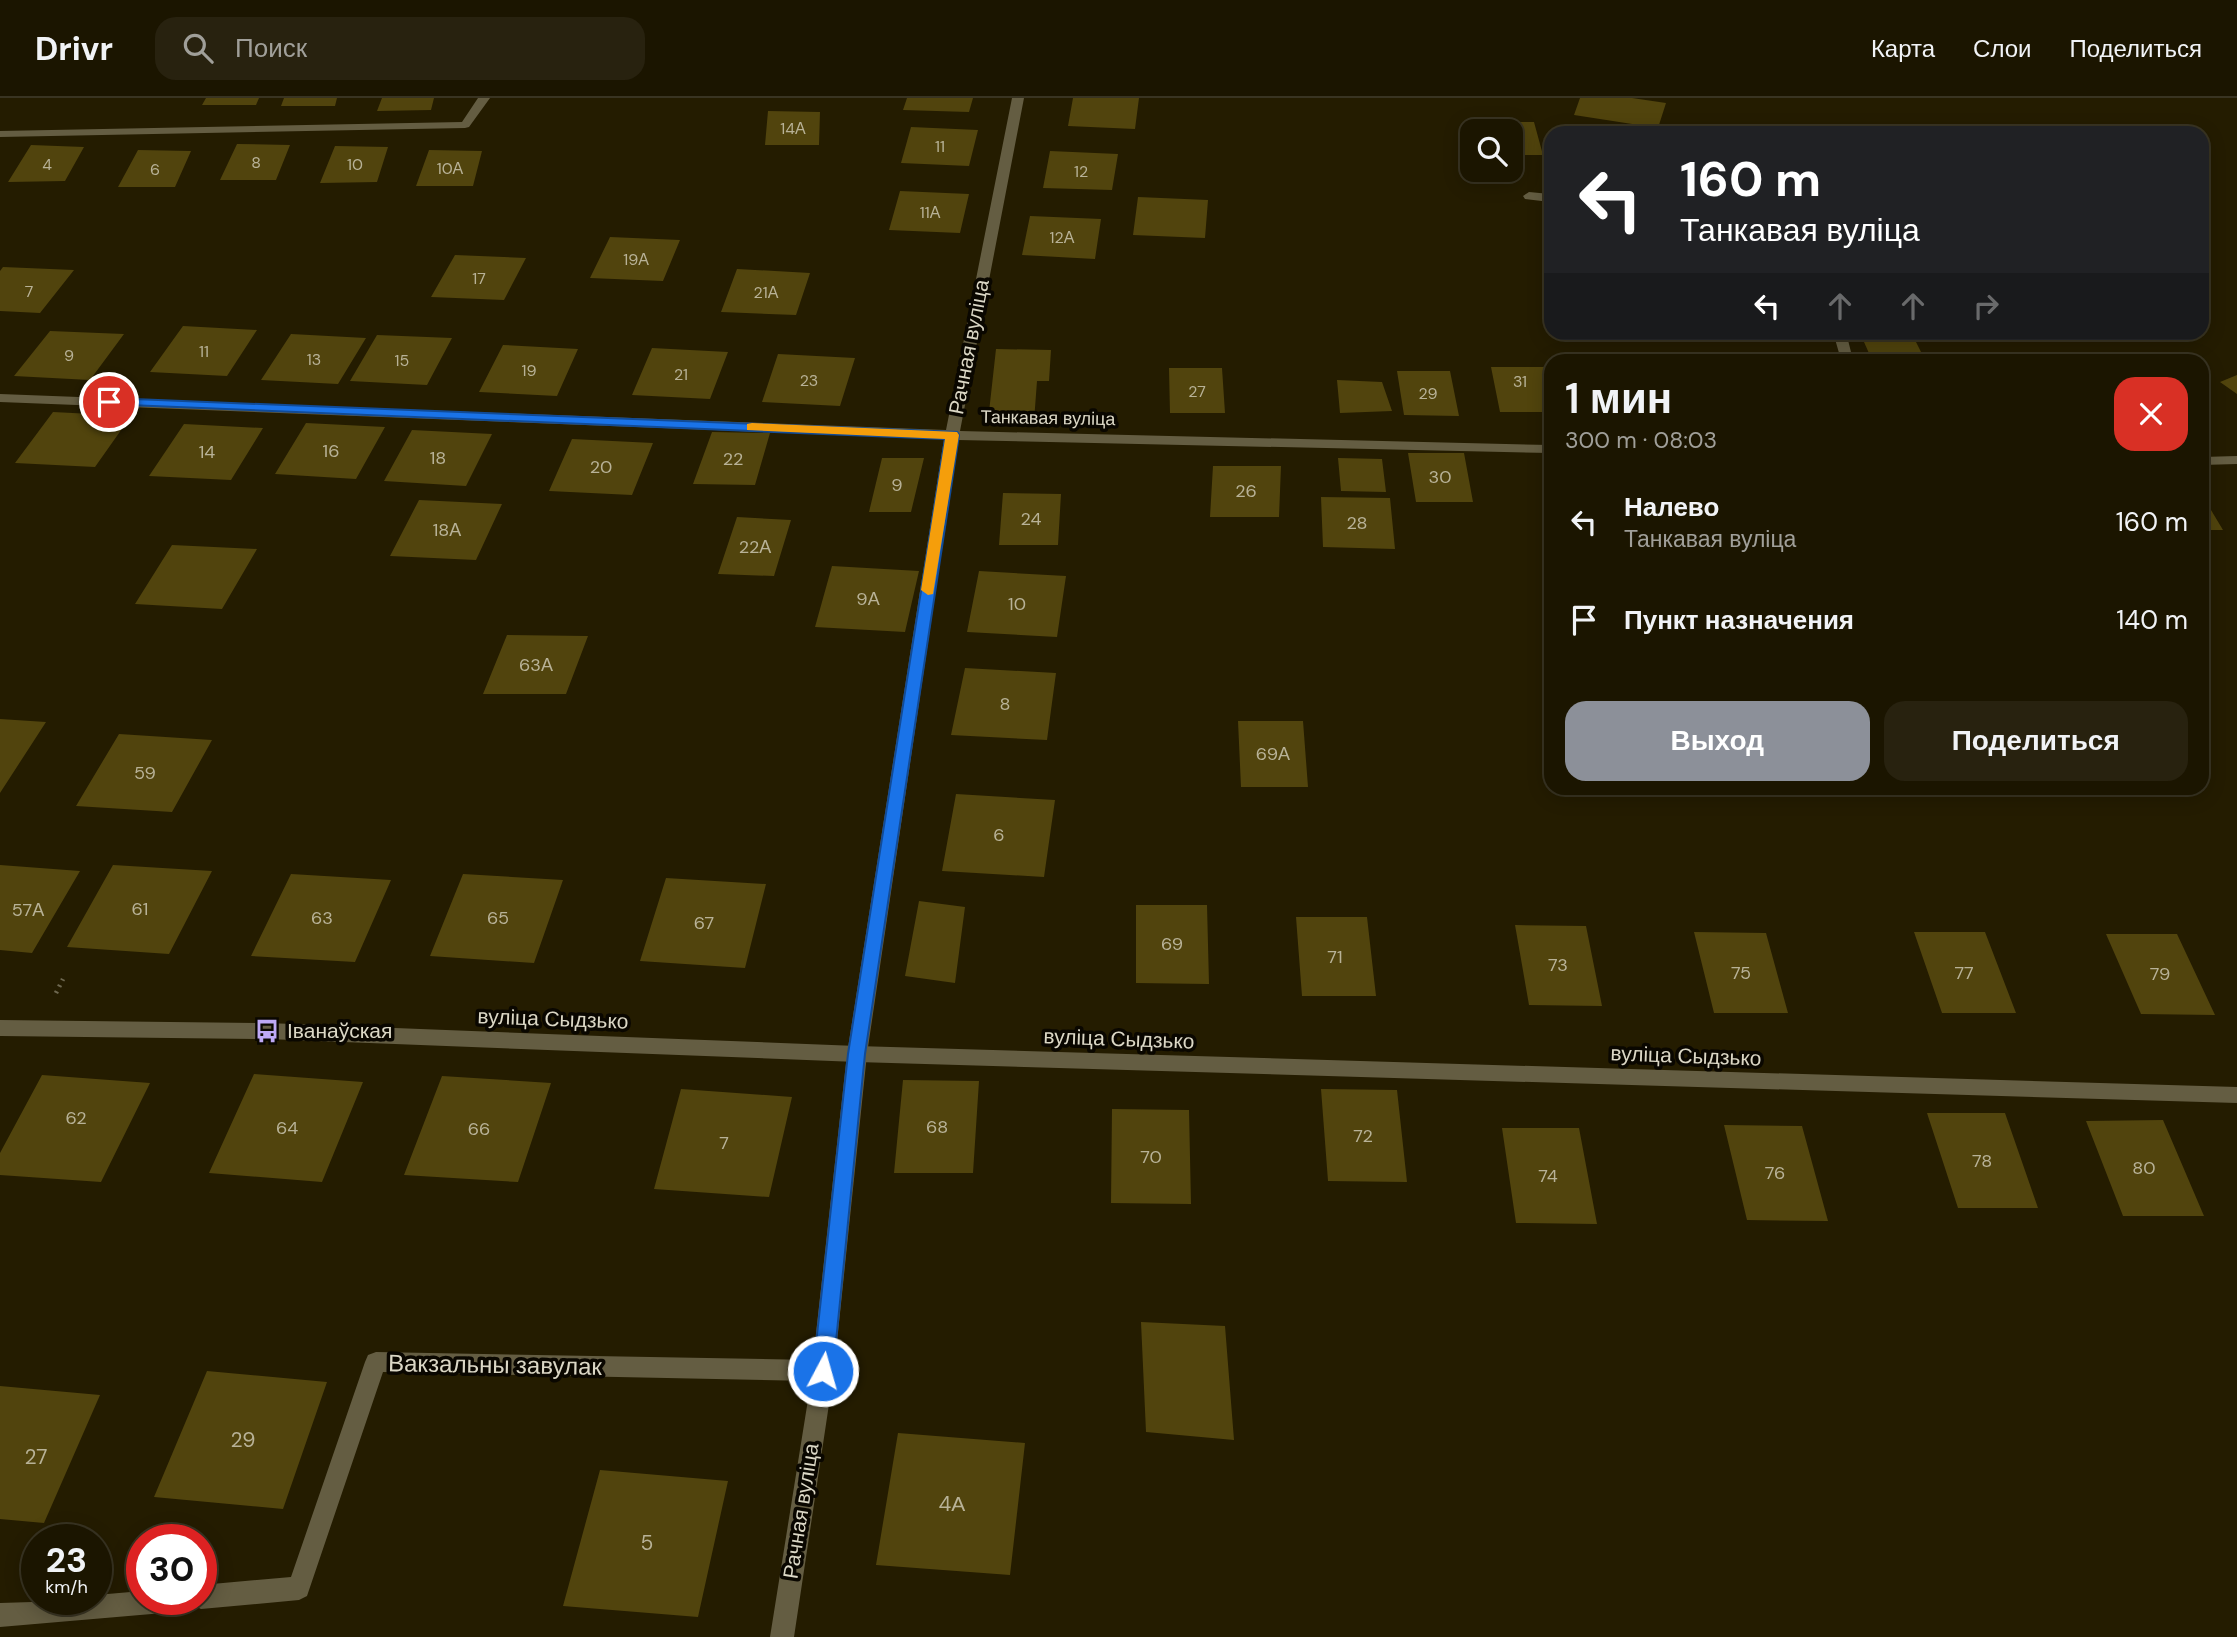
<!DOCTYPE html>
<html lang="ru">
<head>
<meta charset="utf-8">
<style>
	:root { --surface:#1b1500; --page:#28220f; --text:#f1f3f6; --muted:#a09f99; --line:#393422; --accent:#8c9099 }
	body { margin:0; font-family:"DM Sans",sans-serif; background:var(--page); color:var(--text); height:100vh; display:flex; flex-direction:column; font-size:26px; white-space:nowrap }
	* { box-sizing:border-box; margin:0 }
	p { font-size:23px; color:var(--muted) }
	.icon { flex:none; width:38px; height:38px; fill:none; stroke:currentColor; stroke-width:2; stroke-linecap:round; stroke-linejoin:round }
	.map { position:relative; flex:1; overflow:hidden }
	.panel { position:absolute; left:1544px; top:256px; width:665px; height:441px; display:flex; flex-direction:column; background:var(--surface); border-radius:21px; box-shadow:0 4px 18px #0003,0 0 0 2px var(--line) }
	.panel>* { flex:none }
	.hud { position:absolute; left:1544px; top:28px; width:665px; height:214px; border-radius:21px; box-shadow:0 4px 18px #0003,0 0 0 2px var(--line); background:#202124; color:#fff; overflow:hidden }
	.buttons { position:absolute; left:1460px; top:21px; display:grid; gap:14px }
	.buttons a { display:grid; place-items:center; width:63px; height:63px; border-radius:14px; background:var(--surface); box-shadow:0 4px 18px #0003,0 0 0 2px var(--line); font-size:35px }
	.speed { position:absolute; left:21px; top:1426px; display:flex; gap:14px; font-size:35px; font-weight:700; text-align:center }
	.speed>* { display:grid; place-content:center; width:91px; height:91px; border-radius:50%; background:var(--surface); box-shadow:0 4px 18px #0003,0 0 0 2px var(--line); line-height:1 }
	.speed small { font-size:18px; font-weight:400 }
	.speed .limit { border:10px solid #d22; background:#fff; color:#111 }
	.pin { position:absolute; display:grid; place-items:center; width:60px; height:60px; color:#fff; margin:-30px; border:4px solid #fff; border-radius:50%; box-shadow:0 2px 7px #0007 }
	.me { position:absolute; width:77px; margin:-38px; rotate:6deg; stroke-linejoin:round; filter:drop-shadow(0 0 5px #0008) }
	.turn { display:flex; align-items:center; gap:24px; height:147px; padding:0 21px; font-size:32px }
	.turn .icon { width:91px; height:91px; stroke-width:2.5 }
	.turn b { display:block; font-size:49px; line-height:60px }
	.lanes { display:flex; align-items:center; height:66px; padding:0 21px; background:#0003; justify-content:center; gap:35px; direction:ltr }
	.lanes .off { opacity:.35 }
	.round { display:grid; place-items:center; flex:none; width:74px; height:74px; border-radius:21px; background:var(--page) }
	.headline { display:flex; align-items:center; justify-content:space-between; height:119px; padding:0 21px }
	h1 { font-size:42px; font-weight:600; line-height:52px }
	.cta { display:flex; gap:14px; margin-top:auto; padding:14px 21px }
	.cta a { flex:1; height:80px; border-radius:21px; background:var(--accent); color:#fff; font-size:28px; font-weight:600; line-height:80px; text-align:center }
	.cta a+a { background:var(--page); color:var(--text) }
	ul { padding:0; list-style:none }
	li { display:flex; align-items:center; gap:21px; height:98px; padding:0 21px }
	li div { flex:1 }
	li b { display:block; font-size:26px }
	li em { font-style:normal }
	header { display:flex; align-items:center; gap:42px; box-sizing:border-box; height:98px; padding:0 35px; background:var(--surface); border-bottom:2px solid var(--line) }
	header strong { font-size:33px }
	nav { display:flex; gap:38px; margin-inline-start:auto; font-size:24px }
	.search { width:490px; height:63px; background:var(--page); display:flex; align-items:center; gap:18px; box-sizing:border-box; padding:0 24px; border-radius:21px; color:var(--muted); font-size:26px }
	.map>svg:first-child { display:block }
	.building { fill:#51440d }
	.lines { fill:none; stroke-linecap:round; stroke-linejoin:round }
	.path { stroke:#6e6850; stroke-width:4.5; stroke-dasharray:2 5; stroke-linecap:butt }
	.service { fill:#645d42; fill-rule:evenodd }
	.minor { fill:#645d42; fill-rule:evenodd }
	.tertiary { fill:#645d42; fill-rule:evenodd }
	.route { fill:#1a73e8; stroke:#114b97; stroke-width:2 }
	.slow { fill:#f59e0b }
	.labels { text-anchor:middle; stroke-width:7; stroke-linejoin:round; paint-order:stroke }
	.far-number-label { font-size:16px; fill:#b8b297 }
	.far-street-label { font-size:18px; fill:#dbd7c5; stroke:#0a0700 }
	.number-label { font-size:18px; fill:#b8b297 }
	.street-label { font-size:21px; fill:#dbd7c5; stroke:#0a0700 }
	.poi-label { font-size:21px; fill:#dbd7c5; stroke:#0a0700; text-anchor:start }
	.near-number-label { font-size:21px; fill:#b8b297 }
	.near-street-label { font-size:24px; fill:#dbd7c5; stroke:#0a0700 }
</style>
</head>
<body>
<header>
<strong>Drivr</strong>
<div class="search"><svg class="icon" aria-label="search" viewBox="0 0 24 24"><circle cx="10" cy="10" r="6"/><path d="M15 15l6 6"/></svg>Поиск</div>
<nav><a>Карта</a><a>Слои</a><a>Поделиться</a></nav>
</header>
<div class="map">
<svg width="2237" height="1539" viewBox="0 0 2237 1539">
	<rect width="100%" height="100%" fill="#241c00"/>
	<path class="building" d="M206,0H259L256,7H202Z
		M284,0H337L335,8H281Z
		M382,0H434L431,12L377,13Z
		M907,0H973L969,14L903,12Z
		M1073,0H1139L1135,31L1068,28Z
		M1580,0H1632L1666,5L1658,30L1574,17Z
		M768,13L820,14L819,47H765Z
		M1489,24H1534L1543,57H1510V33H1491Z
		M911,29L978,32L969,68L901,65Z
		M237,46L290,47L276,82H220Z
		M31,47L84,49L65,83L8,84Z
		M335,48L388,49L377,84L320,85Z
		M138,52L191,53L175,89H118Z
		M429,52L482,53L473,88H416Z
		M1050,53L1118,56L1112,92L1043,90Z
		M900,93L969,96L960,135L889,132Z
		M1138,99L1208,102L1205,140L1133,137Z
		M1030,118L1101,121L1095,161L1022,157Z
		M610,139L680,142L663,183L590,180Z
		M455,157L526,160L504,202L431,199Z
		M3,169L74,172L40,215L0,213V173Z
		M737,171L810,175L796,217L721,214Z
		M183,228L257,232L227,278L150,274Z
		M50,233L124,236L90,282L14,278Z
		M291,236L366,240L338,286L261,282Z
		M377,237L452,240L427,287L350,283Z
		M1864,244H1916L1925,262H1872Z
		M503,247L578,251L557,298L479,294Z
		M652,250L728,254L710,301L632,297Z
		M996,251L1051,252L1049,283H1037L1034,323H988Z
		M778,256L855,260L840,308L762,304Z
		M1491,269H1544L1550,296V314H1500Z
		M1169,270H1222L1225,315H1170Z
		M1397,273H1450L1459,318L1404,317Z
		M2237,277V296L2220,284Z
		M1337,282L1382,284L1392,313L1340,315Z
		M53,314L131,318L95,369L15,365Z
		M306,325L385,329L356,381L275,376Z
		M184,326L263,330L231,382L149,378Z
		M412,332L492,336L466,388L384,383Z
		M712,334L770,335L755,387L693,386Z
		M572,341L653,345L632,397L549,393Z
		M1408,355H1464L1473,404H1416Z
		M882,360H924L911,414H869Z
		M1338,360L1382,361L1386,394L1341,393Z
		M1213,368H1281L1279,419H1210Z
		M1003,395L1061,396L1058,447H999Z
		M2202,397L2223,432H2202Z
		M1321,399L1390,400L1395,451L1323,449Z
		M419,402L502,406L476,462L390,458Z
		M737,419L791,422L774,478L718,476Z
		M172,447L257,451L222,511L135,506Z
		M832,468L919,473L905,534L815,529Z
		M979,473L1066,478L1057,539L967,534Z
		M507,537L588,538L566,596H483Z
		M965,570L1056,575L1047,642L951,637Z
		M0,621L46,624L0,695Z
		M1238,623H1303L1308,689H1241Z
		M119,636L212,642L172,714L76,708Z
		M956,696L1055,702L1044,779L942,773Z
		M0,767L80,773L32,855L0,852Z
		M113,767L212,773L169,856L67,849Z
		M291,776L391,782L355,864L251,858Z
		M463,776L563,782L534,865L430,858Z
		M666,780L766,786L745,870L640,863Z
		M919,803L965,809L955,885L905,878Z
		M1136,807H1207L1209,886L1136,885Z
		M1296,819H1367L1376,898H1302Z
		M1515,827L1586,828L1602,908L1529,907Z
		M1694,834L1766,835L1788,915H1714Z
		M1914,834H1985L2016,915H1942Z
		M2106,836H2177L2215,917L2141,916Z
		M254,976L363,984L322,1084L209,1075Z
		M42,977L150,985L101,1084L0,1077V1055Z
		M442,978L551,985L518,1084L404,1077Z
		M903,982L979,983L973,1075H894Z
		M681,991L792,999L769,1099L654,1091Z
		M1321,991L1397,992L1407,1084L1328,1083Z
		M1112,1011L1189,1012L1191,1106L1111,1105Z
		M1927,1015H2005L2038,1110H1958Z
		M2163,1022L2204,1118H2123L2086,1023Z
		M1724,1027L1802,1028L1828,1123L1747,1122Z
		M1502,1030H1579L1597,1126L1516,1125Z
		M1141,1224L1225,1228L1234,1342L1146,1334Z
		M207,1273L327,1284L283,1411L154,1399Z
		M0,1288L100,1297L44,1425L0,1421Z
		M898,1335L1025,1345L1010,1477L876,1467Z
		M600,1372L728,1383L698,1519L563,1508Z"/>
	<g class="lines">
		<path class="path" d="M56,895L63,881"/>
		<path class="service" d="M1529,94L1550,96V104L1525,101L1523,98Z
			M1833,234H1846L1853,262H1841Z"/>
		<path class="minor" d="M478,0H490L469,29L465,30L0,39V33L462,24Z
			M1012,0H1024L960,333L1550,347V355L958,342L867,956L834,1273L794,1539H770L811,1283L383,1274L307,1498L299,1502L201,1511L193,1507L190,1502H201V1487L291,1479L365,1264L368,1257L376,1254L813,1262L847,956L944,341L0,304V296L946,332Z
			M2237,358V366L2202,367V359Z
			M142,1493V1502H187L183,1510L175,1514L0,1529V1505L96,1502V1497Z"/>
		<path class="tertiary" d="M0,922L267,925L857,948L2237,989V1005L857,964L267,941L0,938Z"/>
	</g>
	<path class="route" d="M109,300L957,334L959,337L865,956L833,1273L830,1280L823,1282L816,1280L813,1273L848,956L945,341L104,306L103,304Z"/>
	<path class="slow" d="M752,325L957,334L959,337L933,496L928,497L921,492L945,341L747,332V326Z"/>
	<defs>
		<g id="bus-bare" transform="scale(1.89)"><path d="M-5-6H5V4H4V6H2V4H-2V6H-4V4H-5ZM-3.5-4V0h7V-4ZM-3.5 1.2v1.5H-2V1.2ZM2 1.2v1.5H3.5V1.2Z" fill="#bea9f5" stroke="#0a0700" stroke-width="2.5" paint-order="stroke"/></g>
	</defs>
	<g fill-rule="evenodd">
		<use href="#bus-bare" x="267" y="933"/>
	</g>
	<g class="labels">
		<g class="far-number-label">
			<text x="793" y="36">14А</text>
			<text x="940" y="54">11</text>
			<text x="256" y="70">8</text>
			<text x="47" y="72">4</text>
			<text x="355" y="72">10</text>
			<text x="450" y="76">10А</text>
			<text x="155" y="77">6</text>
			<text x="1081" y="79">12</text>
			<text x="930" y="120">11А</text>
			<text x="1062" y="145">12А</text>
			<text x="636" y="167">19А</text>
			<text x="479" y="186">17</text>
			<text x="29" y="199">7</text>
			<text x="766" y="200">21А</text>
			<text x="204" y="259">11</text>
			<text x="69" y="263">9</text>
			<text x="314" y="267">13</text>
			<text x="402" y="268">15</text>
			<text x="529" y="278">19</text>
			<text x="681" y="282">21</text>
			<text x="809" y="288">23</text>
			<text x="1520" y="289">31</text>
			<text x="1197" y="299">27</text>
			<text x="1428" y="301">29</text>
		</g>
		<g class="far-street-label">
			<text transform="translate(1048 320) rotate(1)" y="6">Танкавая вуліца</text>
		</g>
		<g class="number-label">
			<text x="331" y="359">16</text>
			<text x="207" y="360">14</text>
			<text x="438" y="366">18</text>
			<text x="733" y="367">22</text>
			<text x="601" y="375">20</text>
			<text x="1440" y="385">30</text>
			<text x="897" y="393">9</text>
			<text x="1246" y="399">26</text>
			<text x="1031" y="427">24</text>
			<text x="1357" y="431">28</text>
			<text x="447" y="438">18А</text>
			<text x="755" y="455">22А</text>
			<text x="868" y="507">9А</text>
			<text x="1017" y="512">10</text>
			<text x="536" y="573">63А</text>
			<text x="1005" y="612">8</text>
			<text x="1273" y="662">69А</text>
			<text x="145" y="681">59</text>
			<text x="999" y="743">6</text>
			<text x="140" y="817">61</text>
			<text x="28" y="818">57А</text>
			<text x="322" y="826">63</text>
			<text x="498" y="826">65</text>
			<text x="704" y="831">67</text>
			<text x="1172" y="852">69</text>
			<text x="1335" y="865">71</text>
			<text x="1558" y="873">73</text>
			<text x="1741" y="881">75</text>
			<text x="1964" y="881">77</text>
			<text x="2160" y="882">79</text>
			<text x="76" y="1026">62</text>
			<text x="937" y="1035">68</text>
			<text x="287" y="1036">64</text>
			<text x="479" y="1037">66</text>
			<text x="1363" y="1044">72</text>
			<text x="724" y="1051">7</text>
			<text x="1151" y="1065">70</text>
			<text x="1982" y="1069">78</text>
			<text x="2144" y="1076">80</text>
			<text x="1775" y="1081">76</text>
			<text x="1548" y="1084">74</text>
		</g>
		<g class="street-label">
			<text transform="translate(969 249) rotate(-79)" y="7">Рачная вуліца</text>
			<text transform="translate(553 921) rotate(2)" y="7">вуліца Сыдзько</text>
			<text transform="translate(1119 941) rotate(2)" y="7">вуліца Сыдзько</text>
			<text transform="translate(1686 958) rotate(2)" y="7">вуліца Сыдзько</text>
			<text transform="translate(801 1413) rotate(-81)" y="7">Рачная вуліца</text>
		</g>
		<g class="poi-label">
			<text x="287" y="940">Іванаўская</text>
		</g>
		<g class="near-number-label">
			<text x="243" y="1349">29</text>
			<text x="36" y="1366">27</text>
			<text x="952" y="1413">4А</text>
			<text x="647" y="1452">5</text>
		</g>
		<g class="near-street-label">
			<text transform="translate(495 1267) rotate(1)" y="8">Вакзальны завулак</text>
		</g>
	</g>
</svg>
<div class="buttons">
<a><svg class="icon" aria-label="search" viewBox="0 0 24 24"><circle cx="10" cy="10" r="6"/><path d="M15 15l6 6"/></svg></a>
</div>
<div class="speed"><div>23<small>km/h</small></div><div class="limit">30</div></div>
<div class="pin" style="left:109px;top:304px;background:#d93025"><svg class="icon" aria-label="arrive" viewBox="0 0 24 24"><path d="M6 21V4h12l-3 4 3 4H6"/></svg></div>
<svg class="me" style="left:823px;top:1273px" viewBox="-20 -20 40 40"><circle r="17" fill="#1a73e8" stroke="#fff" stroke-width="3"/><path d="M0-11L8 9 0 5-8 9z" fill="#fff"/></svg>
<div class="hud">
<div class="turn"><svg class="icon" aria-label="left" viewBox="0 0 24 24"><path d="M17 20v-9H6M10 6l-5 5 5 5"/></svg><div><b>160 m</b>Танкавая вуліца</div></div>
<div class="lanes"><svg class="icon" aria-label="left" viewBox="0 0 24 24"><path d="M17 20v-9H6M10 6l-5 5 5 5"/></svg><svg class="icon off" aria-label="ahead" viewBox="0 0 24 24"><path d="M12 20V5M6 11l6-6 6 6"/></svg><svg class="icon off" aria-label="ahead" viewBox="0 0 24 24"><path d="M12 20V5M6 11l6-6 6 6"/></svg><svg class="icon off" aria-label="right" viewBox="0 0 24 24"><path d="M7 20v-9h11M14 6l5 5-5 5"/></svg></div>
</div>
<section class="panel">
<div class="headline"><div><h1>1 мин</h1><p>300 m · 08:03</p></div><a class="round" style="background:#d93025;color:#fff"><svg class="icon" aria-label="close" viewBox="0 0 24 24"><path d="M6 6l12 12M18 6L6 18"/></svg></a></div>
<ul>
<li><svg class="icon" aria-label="left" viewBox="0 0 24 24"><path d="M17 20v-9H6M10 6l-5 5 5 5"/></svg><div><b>Налево</b><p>Танкавая вуліца</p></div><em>160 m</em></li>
<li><svg class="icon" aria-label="arrive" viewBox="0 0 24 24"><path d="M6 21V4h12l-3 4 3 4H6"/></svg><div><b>Пункт назначения</b></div><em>140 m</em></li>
</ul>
<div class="cta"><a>Выход</a><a>Поделиться</a></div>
</section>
</div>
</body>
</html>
